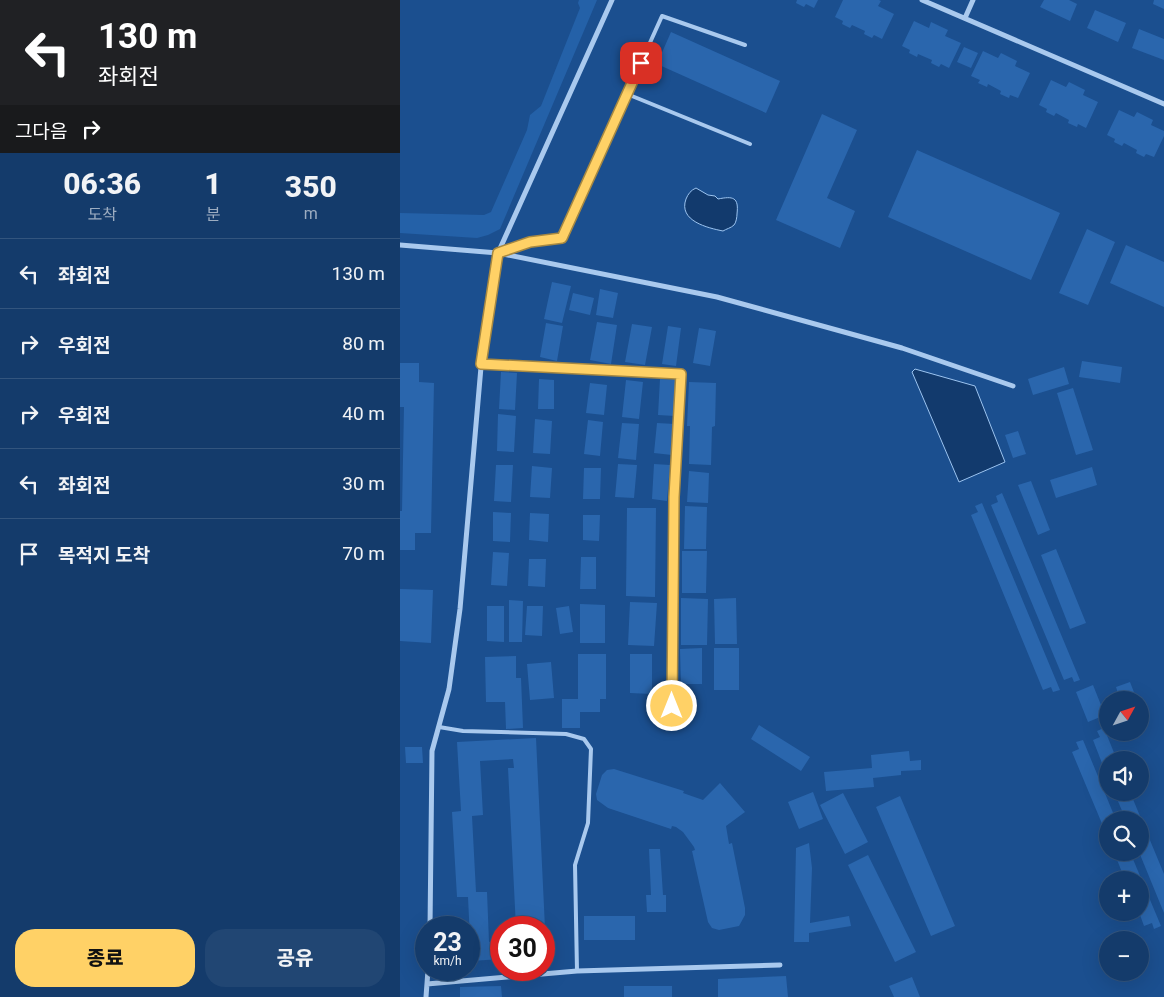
<!DOCTYPE html>
<html lang="ko">
<head>
<meta charset="utf-8">
<style>
	:root { --surface:#143b6b; --page:#214673; --text:#f1f3f6; --muted:#9dadc1; --line:#33557e; --accent:#ffd166 }
	body { margin:0; font-family:Roboto,"Noto Sans KR",sans-serif; background:var(--page); color:var(--text); height:100vh; display:flex; flex-direction:column; font-size:19px; white-space:nowrap }
	* { box-sizing:border-box; margin:0 }
	p { font-size:16px; color:var(--muted) }
	.icon { flex:none; width:28px; height:28px; fill:none; stroke:currentColor; stroke-width:2; stroke-linecap:round; stroke-linejoin:round }
	.map { position:relative; flex:1; overflow:hidden }
	.drawer { display:flex; flex-direction:column; background:var(--surface); width:400px }
	.drawer>* { flex:none }
	.hud { background:#202124; color:#fff; overflow:hidden }
	.needle { width:32px; rotate:50deg }
	.buttons { position:absolute; left:699px; top:691px; display:grid; gap:10px }
	.buttons a { display:grid; place-items:center; width:50px; height:50px; border-radius:50%; background:var(--surface); box-shadow:0 5px 20px #0002,0 0 0 1px var(--line); font-size:25px }
	.speed { position:absolute; left:15px; top:916px; display:flex; gap:10px; font-size:25px; font-weight:700; text-align:center }
	.speed>* { display:grid; place-content:center; width:65px; height:65px; border-radius:50%; background:var(--surface); box-shadow:0 5px 20px #0002,0 0 0 1px var(--line); line-height:1 }
	.speed small { font-size:12px; font-weight:400 }
	.speed .limit { border:8px solid #d22; background:#fff; color:#111 }
	.pin { position:absolute; display:grid; place-items:center; width:42px; height:42px; color:#fff; margin:-21px; border-radius:10px; box-shadow:0 2px 8px #0006 }
	.me { position:absolute; width:55px; margin:-28px; rotate:0deg; stroke-linejoin:round; filter:drop-shadow(0 0 4px #0008) }
	.turn { display:flex; align-items:center; gap:18px; height:105px; padding:0 15px; font-size:22px }
	.turn .icon { width:65px; height:65px; stroke-width:2.5 }
	.turn b { display:block; font-size:35px; line-height:42px }
	.then { display:flex; align-items:center; height:48px; padding:0 15px; background:#0003; gap:10px; font-size:19px }
	.eta { display:flex; justify-content:space-evenly; align-items:center; height:85px; text-align:center }
	.eta b { font-size:30px; font-weight:800; line-height:35px }
	.button { display:flex; gap:10px; margin-top:auto; padding:10px 15px }
	.button a { flex:1; height:58px; border-radius:20px; background:var(--accent); color:#111; font-size:20px; font-weight:800; line-height:58px; text-align:center }
	.button a+a { background:var(--page); color:var(--text) }
	ul { padding:0; list-style:none }
	li { display:flex; align-items:center; gap:15px; height:70px; padding:0 15px; border-top:1px solid var(--line) }
	li div { flex:1 }
	li b { display:block; font-size:19px }
	li em { font-style:normal }
	main { display:flex; flex:1; min-height:0 }
	.map>svg:first-child { display:block }
	.green { fill:#2461a8 }
	.water { fill:#123a6d; stroke:#9cc4f0 }
	.building { fill:#2a66ad }
	.lines { fill:none; stroke-linecap:round; stroke-linejoin:round }
	.service { stroke:#a9c9ee; stroke-width:4 }
	.minor { stroke:#a9c9ee; stroke-width:5 }
	.route-casing { stroke:#a68842; stroke-width:12 }
	.route { stroke:#ffd166; stroke-width:9 }
</style>
</head>
<body>
<main>
<section class="drawer">
<div class="hud">
<div class="turn"><svg class="icon" aria-label="left" viewBox="0 0 24 24"><path d="M17 20v-9H6M10 6l-5 5 5 5"/></svg><div><b>130 m</b>좌회전</div></div>
<div class="then">그다음<svg class="icon" aria-label="right" viewBox="0 0 24 24"><path d="M7 20v-9h11M14 6l5 5-5 5"/></svg></div>
</div>
<div class="eta">
<div><b>06:36</b><p>도착</p></div>
<div><b>1</b><p>분</p></div>
<div><b>350</b><p>m</p></div>
</div>
<ul>
<li><svg class="icon" aria-label="left" viewBox="0 0 24 24"><path d="M17 20v-9H6M10 6l-5 5 5 5"/></svg><div><b>좌회전</b></div><em>130 m</em></li>
<li><svg class="icon" aria-label="right" viewBox="0 0 24 24"><path d="M7 20v-9h11M14 6l5 5-5 5"/></svg><div><b>우회전</b></div><em>80 m</em></li>
<li><svg class="icon" aria-label="right" viewBox="0 0 24 24"><path d="M7 20v-9h11M14 6l5 5-5 5"/></svg><div><b>우회전</b></div><em>40 m</em></li>
<li><svg class="icon" aria-label="left" viewBox="0 0 24 24"><path d="M17 20v-9H6M10 6l-5 5 5 5"/></svg><div><b>좌회전</b></div><em>30 m</em></li>
<li><svg class="icon" aria-label="arrive" viewBox="0 0 24 24"><path d="M6 21V4h12l-3 4 3 4H6"/></svg><div><b>목적지 도착</b></div><em>70 m</em></li>
</ul>
<div class="button"><a>종료</a><a>공유</a></div>
</section>
<div class="map">
<svg width="764" height="997" viewBox="0 0 764 997">
	<rect width="100%" height="100%" fill="#1b4f8f"/>
	<path class="green" d="M179,0H197L100,229L88,235L77,238L0,233V213L84,215L91,212L127,130L130,115L141,106L180,8L178,3Z"/>
	<path class="water" d="M296,188L308,195L315,196L318,199C333,196 339,197 337,214C337,217 336,223 334,225C331,228 326,229 323,231C308,228 278,221 286,199C288,194 291,190 296,188Z
		M515,369L575,386L605,462L559,482L512,372Z"/>
	<path class="building" d="M397,0H418L414,8L406,4L404,7L396,3Z
		M443,0H479L481,1L478,6L494,14L482,39L474,35L472,38L464,34L465,31L452,25L450,28L442,24L443,21L435,17Z
		M644,0H669L677,4L670,21L640,7Z
		M754,0H764V9L753,4Z
		M695,10L726,23L718,42L687,28Z
		M514,21L529,28L531,22L548,30L545,36L561,43L549,68L541,64L539,67L531,63L532,60L518,54L517,57L509,53L510,50L502,46Z
		M739,29L764,39V60L732,48Z
		M271,32L380,81L366,113L257,64Z
		M564,47L578,53L571,68L557,62Z
		M583,51L598,58L601,53L617,61L615,66L630,73L618,98L610,95L609,98L600,94L601,91L588,84L587,87L578,83L580,80L571,76Z
		M651,80L666,87L669,82L685,90L683,95L698,102L686,128L678,124L677,127L668,123L669,120L656,113L654,116L646,112L647,109L639,105Z
		M719,110L734,117L737,112L753,120L751,125L764,131V136L754,157L746,154L744,157L736,153L737,150L724,143L722,146L714,142L715,139L707,135Z
		M422,114L457,130L427,198L455,211L440,248L376,220Z
		M517,150L660,213L631,280L488,217Z
		M687,229L715,242L688,305L659,293Z
		M726,245L764,262V307L710,283Z
		M152,282L171,286L162,323L144,319Z
		M200,289L218,293L213,318L196,315Z
		M173,293L194,298L190,315L169,310Z
		M197,322L217,325L211,364L190,360Z
		M146,323L163,326L157,361L140,357Z
		M232,324L252,327L245,365L225,362Z
		M268,326L281,328L276,366L262,364Z
		M299,328L316,331L310,366L293,363Z
		M682,361L722,367L720,383L679,377Z
		M0,363H19V382L34,383L31,533H15V550H0V511H2L4,407H0Z
		M664,367L669,384L633,395L628,379Z
		M101,372L117,373L115,410L99,409Z
		M139,379L154,380V409H138Z
		M260,379L277,380L275,416L258,415Z
		M226,380L243,382L239,419L222,417Z
		M289,382L316,383L315,426L312,427L311,465L289,464L290,426H287Z
		M190,383L207,385L204,415L186,413Z
		M673,388L693,450L676,455L657,393Z
		M98,414L116,416L114,452L97,451Z
		M135,419L152,421L150,454L133,453Z
		M188,420L203,422L200,456L184,454Z
		M222,423L239,424L236,460L218,458Z
		M257,423L275,424L272,455L254,453Z
		M618,431L626,454L613,458L605,435Z
		M218,464L237,465L234,498L215,497Z
		M254,464L270,465L267,501L252,499Z
		M96,465H113L111,502L94,501Z
		M132,466L152,468L150,498L130,497Z
		M692,467L697,485L656,498L650,480Z
		M184,468H201L200,499H183Z
		M289,471L309,473L308,503L287,502Z
		M631,481L650,530L638,535L618,485Z
		M602,493L605,500L680,680L674,682L672,677L664,680L591,505L598,502L596,496Z
		M582,503L660,690L653,692L651,687L643,690L571,515L578,512L575,506Z
		M285,506L307,507L306,549H284Z
		M227,508H256L255,597L226,596Z
		M93,512L111,513L110,542L93,541Z
		M130,513L149,514L148,542L129,540Z
		M183,515H200L199,541L183,540Z
		M656,549L686,623L670,629L641,555Z
		M282,551H307L306,593H282Z
		M93,552L109,553L107,586L91,585Z
		M181,557H196V589H180Z
		M129,559H146L145,587L128,586Z
		M0,589L33,590L31,643L0,641Z
		M281,598L308,599L307,645H281Z
		M336,598L337,644H315L314,599Z
		M109,600L123,601L122,642H109Z
		M230,602L257,603L254,646L228,645Z
		M180,604L205,605V643H180Z
		M87,606H104V642L87,641Z
		M127,606H143L142,636L125,635Z
		M169,606L173,632L160,634L156,608Z
		M302,648V684H281L280,649Z
		M314,648H339V690H314Z
		M178,654H206V699H200V712H180V728H162V699H178Z
		M230,654H252V694L230,693Z
		M116,656V678H121L123,728L106,729L105,702H86L85,657Z
		M151,662L154,698L130,700L127,664Z
		M730,682L737,700H720L716,687Z
		M693,685L705,715L688,722L676,692Z
		M359,725L410,757L401,771L351,739Z
		M704,728L717,760H708L707,776L693,740L700,737L697,731Z
		M136,738L145,928H116L108,768H114L113,759L80,761L83,815L72,816L76,892H87L89,942L101,941V959L71,961L68,897H57L52,812L61,811L57,742Z
		M683,740L716,820H708V838L672,752L679,749L676,742Z
		M5,747H22L23,763H6Z
		M509,751L510,761L521,760V770L501,771V775L473,778L474,787L426,791L424,772L472,768L471,755Z
		M214,769L284,791L283,793L303,800L320,783L345,812L326,826L329,844L332,843L345,908V915L339,926L319,930L312,928L308,922L292,851L295,850L294,847L283,832L276,827L272,826L271,829L208,808L197,800L196,794L202,775L207,770Z
		M413,792L423,819L399,829L388,802Z
		M714,792H730L764,874V913L739,852L740,820H726Z
		M443,793L468,842L445,854L420,805Z
		M500,796L555,926L531,936L476,807Z
		M409,843L412,868L410,923L449,916L451,926L409,933V942H394L396,848Z
		M249,849H260L263,895H266V912H247L246,895H251Z
		M714,852H730L761,926L754,929L752,923L744,926L739,912H740V880H725Z
		M468,855L516,952L495,962L448,865Z
		M184,916H235V940H184Z
		M144,932H145L147,957H144Z
		M386,976L388,997H318V979Z
		M512,977L520,997H494L489,986Z
		M101,986L102,997H60V987Z
		M224,986H272V997H224Z"/>
	<g class="lines">
		<path class="service" d="M227,94L350,144
			M100,252L130,242L162,238L262,16L345,45
			M39,727L63,731L166,734L184,739L191,749L188,823L175,865L177,971"/>
		<path class="minor" d="M522,0L764,104
			M565,18L573,0
			M0,245L98,253L317,297L502,348L613,386
			M81,364L281,374L274,497L272,706
			M30,928L32,751L49,689L60,609L83,344L98,253L212,0
			M27,984L177,971L380,965
			M26,997L28,970"/>
	</g>
	<g class="lines">
		<g class="route-casing">
			<path id="route" d="M241,63L162,238L130,242L98,253L81,364L281,374L274,497L272,706"/>
		</g>
		<use href="#route" class="route"/>
	</g>
</svg>
<div class="buttons">
<a><svg class="needle" viewBox="-14 -14 28 28"><path d="M0-13l5 13h-10z" fill="#e53935"/><path d="M0 13l5-13h-10z" fill="#9dadc1"/></svg></a>
<a><svg class="icon" aria-label="sound" viewBox="0 0 24 24"><path d="M4 9h4l5-4v14l-5-4H4zM17 9q2 3 0 6"/></svg></a>
<a><svg class="icon" aria-label="search" viewBox="0 0 24 24"><circle cx="10" cy="10" r="6"/><path d="M15 15l6 6"/></svg></a>
<a>+</a>
<a>−</a>
</div>
<div class="speed"><div>23<small>km/h</small></div><div class="limit">30</div></div>
<div class="pin" style="left:241px;top:63px;background:#d93025"><svg class="icon" aria-label="arrive" viewBox="0 0 24 24"><path d="M6 21V4h12l-3 4 3 4H6"/></svg></div>
<svg class="me" style="left:272px;top:706px" viewBox="-20 -20 40 40"><circle r="17" fill="#ffd166" stroke="#fff" stroke-width="3"/><path d="M0-11L8 9 0 5-8 9z" fill="#fff"/></svg>
</div>
</main>
</body>
</html>
